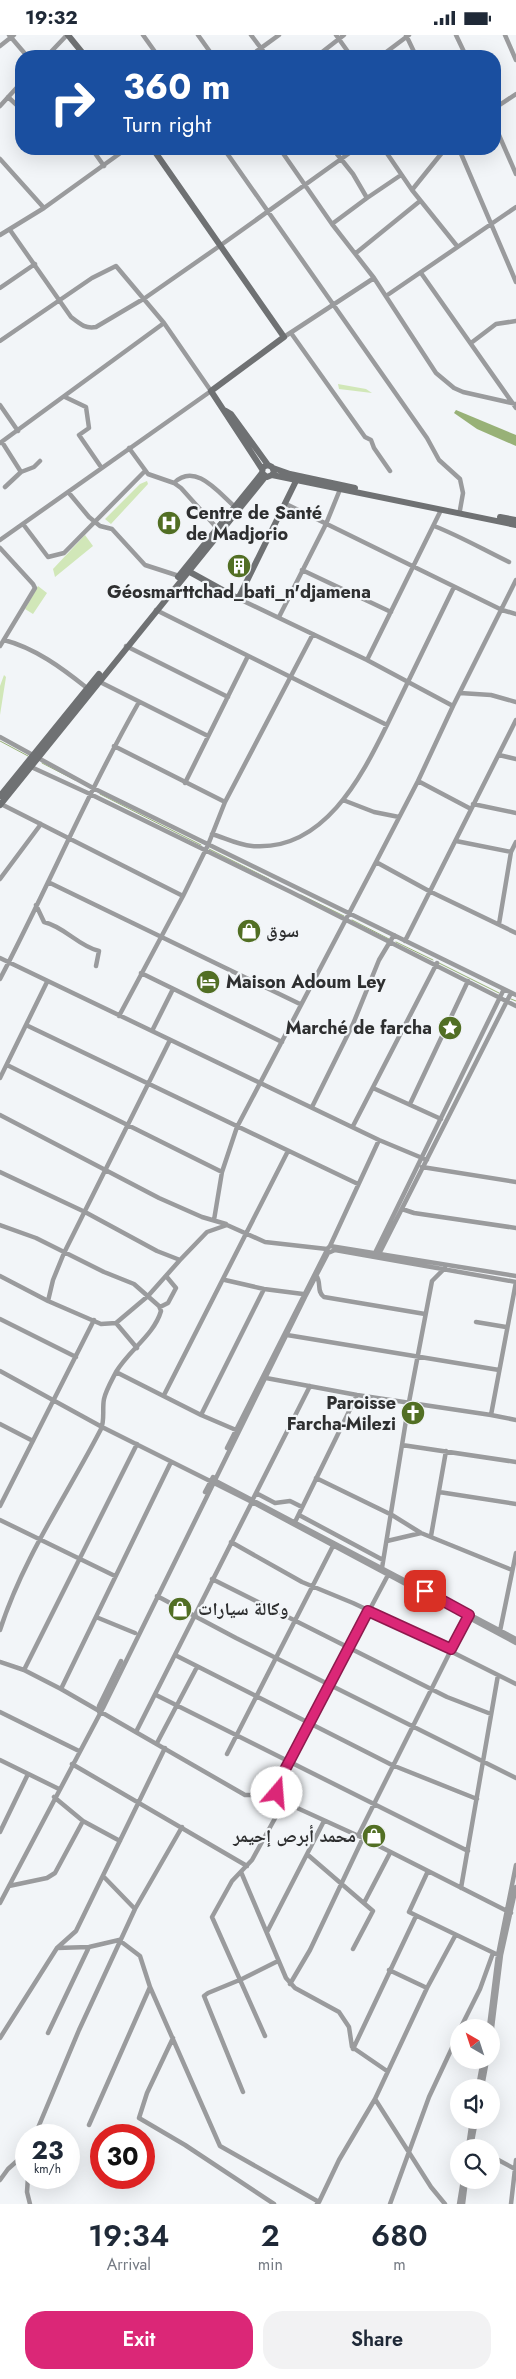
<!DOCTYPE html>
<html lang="en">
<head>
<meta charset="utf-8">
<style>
	:root { --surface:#fff; --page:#f2f2f3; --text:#1f2937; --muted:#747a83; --accent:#db2777 }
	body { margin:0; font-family:Jost,"Noto Naskh Arabic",sans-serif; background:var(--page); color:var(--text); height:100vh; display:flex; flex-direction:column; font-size:19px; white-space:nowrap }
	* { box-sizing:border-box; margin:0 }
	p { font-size:16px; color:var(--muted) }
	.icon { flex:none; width:28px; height:28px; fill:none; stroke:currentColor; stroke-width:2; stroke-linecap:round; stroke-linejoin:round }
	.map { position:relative; height:2169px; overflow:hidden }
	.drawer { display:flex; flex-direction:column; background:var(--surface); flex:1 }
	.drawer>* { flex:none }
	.banner { position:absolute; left:15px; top:15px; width:486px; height:105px; border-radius:20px; box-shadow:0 5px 20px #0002; background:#1a4fa0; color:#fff; overflow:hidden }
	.needle { width:32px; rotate:321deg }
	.buttons { position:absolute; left:450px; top:1984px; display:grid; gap:10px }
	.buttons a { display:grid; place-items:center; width:50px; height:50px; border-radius:50%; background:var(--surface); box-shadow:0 5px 20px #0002; font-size:25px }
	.speed { position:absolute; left:15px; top:2089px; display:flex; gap:10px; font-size:25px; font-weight:700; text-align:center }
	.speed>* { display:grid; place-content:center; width:65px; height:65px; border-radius:50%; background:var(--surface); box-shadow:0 5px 20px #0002; line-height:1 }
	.speed small { font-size:12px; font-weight:400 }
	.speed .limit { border:8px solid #d22; background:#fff; color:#111 }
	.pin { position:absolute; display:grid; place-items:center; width:42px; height:42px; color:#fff; margin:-21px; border-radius:10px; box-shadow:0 2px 8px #0006 }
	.me { position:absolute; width:55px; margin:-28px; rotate:18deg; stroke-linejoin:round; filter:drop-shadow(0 0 4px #0008) }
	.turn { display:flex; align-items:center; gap:18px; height:105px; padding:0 25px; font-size:22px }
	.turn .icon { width:65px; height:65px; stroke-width:2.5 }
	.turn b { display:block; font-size:35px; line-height:42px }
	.eta { display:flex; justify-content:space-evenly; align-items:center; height:85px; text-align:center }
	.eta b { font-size:30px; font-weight:600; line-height:35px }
	.primary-button { display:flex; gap:10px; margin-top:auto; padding:10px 25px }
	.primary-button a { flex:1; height:58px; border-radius:20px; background:var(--accent); color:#fff; font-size:20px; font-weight:600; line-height:58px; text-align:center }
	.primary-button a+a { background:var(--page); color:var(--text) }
	.status { display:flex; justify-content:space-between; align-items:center; height:35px; padding:0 25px; background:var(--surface); direction:ltr }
	.status svg { height:14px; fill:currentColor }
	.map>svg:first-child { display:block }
	.green { fill:#d1e7b8 }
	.water { fill:#98b177 }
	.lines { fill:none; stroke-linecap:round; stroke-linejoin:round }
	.stream { stroke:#98b177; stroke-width:1 }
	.street { stroke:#9a9b9d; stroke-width:4.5 }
	.secondary { stroke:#6f7173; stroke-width:6 }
	.route-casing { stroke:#8e194d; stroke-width:12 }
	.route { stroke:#db2777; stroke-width:9 }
	.labels { text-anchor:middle; stroke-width:4.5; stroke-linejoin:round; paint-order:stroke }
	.poi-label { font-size:18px; font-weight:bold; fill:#2e2f30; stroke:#f2f5f8; text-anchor:start }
</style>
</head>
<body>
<div class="status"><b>19:32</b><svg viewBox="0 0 49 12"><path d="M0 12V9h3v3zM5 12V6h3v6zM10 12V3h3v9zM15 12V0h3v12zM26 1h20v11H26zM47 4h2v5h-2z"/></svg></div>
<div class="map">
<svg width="516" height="2169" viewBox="0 0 516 2169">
	<rect width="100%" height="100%" fill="#f2f5f8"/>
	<path class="green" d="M338,349L366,354L372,358L339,354Z
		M147,446L148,449L111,489L105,484L140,449Z
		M85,500L93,511L55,542L53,534Z
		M38,551L47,558L33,579L25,574Z
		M4,640L6,642L0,680V651Z"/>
	<path class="water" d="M456,375L516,400V411L477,394L454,378Z"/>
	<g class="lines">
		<path class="stream" d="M0,706L28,721
			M42,728L75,745
			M100,759L201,810
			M209,814L269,844
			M301,860L344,881
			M352,885L389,904
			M396,907L433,925
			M439,928L499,958
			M511,964L516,966"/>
		<path class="street" d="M9,0L27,21
			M143,0L158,21
			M198,0L213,21
			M251,0L267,21
			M336,0L351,21
			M406,0L416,21
			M456,0L466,21
			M505,0L516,25
			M0,11L14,0
			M47,21L67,0
			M250,21L279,0
			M317,21L344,0
			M381,21L409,0
			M8,62L21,74
			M0,71L21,48
			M495,73L516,59
			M495,91L516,139
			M92,114L104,131
			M224,114L427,403L439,425L460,444L463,458L460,475
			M280,114L332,189L374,243L436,338L454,353L463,357L516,369
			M384,114L412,155
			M445,114L412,155L457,211
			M459,114L516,247
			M0,124L44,173
			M367,163L401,140
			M332,189L367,163L353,139L333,114
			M10,195L71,282C80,289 85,294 96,292L145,263L221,210L355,114
			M0,200L44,173L126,114
			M356,218L420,166
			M421,238L516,373
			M0,253L35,229
			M386,261L516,172
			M291,298L365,402L371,405L374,413L390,436
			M284,302L374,243
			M0,306L92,243L116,231L164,288L211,356L0,505
			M471,308L496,289L516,286
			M65,362L86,372L89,393L79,400L101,432
			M0,370L18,396
			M2,407L21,437L5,452
			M0,408L164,288
			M129,413L148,439L174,448L181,453L216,492
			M21,437L34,432L40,426
			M174,448C195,427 218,457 234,471
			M69,458L89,482L100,491L112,494L145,530L179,541
			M286,469L502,575L516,579
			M23,489L48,522L64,518L145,436
			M434,491C460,501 484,515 509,527
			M0,513L33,549L35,553L0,611
			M302,535L391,577
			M237,563L367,625L453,671L516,545
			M156,575L387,690L454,552
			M279,582L326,489L341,452
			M4,605C35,613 62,633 87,653
			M126,611L228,662
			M367,625L441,475
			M98,646L208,701
			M460,658L491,660L516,667
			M453,671L418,746L376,827L429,856L516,898
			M0,702L93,753L516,960
			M114,711L225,767
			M499,720L516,724
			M29,731L90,759L291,857L516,971
			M418,746L471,774
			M185,748L248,621
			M343,765L374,777L399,782
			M1,769L183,861L119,981
			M473,769L516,778
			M212,799C225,803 238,810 252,811C323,817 361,743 387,690
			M456,806L511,817
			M0,844L41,789
			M48,847L300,969
			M183,861L208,810L225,767L313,599
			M36,870L44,887C65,892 78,911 99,916L96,931
			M499,889L511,817L516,807
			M405,906L516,685
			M0,923L379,1105L427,1125
			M141,938L282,1007
			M0,944C48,852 88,757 139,667
			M26,990L358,1149
			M152,996L173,954
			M7,1030L222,1137
			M0,1043L47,947
			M373,1053L441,1084
			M410,1069L468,946
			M312,1072L353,989L379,925L394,900
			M0,1080L159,1163L202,1182L226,1189
			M353,1091L437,928
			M422,1132L516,1147
			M0,1137L85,1177L157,1216L180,1225L207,1197L227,1190L265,1207L327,1214
			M402,1174L414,1178L516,1193
			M214,1185L222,1137L237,1092L376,827
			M0,1190L36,1203L104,1237L134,1249L159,1271L161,1276C154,1300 129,1315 116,1337C112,1345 106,1355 104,1364C102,1374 105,1385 101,1394C67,1460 23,1523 0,1595
			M330,1211L379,1105
			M375,1218L504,954
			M378,1221L511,958
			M316,1240C322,1248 316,1256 324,1262L425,1279
			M0,1241L48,1266L101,1289L116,1288L137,1313
			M225,1245L264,1254L303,1259
			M48,1266L53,1245L64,1218L170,1005
			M160,1272L168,1268L176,1253L166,1241
			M0,1284L76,1322
			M476,1287L506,1292
			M116,1288L148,1261L180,1225
			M287,1300L499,1335
			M0,1336L102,1392L252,1467L516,1608
			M116,1337L201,1380L236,1395
			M164,1360L288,1116
			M201,1380L264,1254
			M491,1380L516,1385
			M0,1389L33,1406
			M402,1410L516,1427
			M227,1413L328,1213L330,1211L516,1241
			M316,1443L392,1480L421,1498L512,1535
			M212,1444L516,1604
			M205,1457L213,1442
			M439,1457L516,1469
			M256,1458L275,1468L290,1466L302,1472
			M253,1464L310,1351
			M0,1471L94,1285
			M299,1480L383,1525
			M0,1485L115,1541
			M295,1487L357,1360
			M431,1501L446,1416
			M387,1506L421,1498
			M231,1507L302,1547L353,1568L451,1614
			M382,1533L409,1367L432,1246L445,1233
			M212,1544L447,1662L491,1679
			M157,1561L236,1603L516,1743
			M96,1582L135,1598
			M500,1596L516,1518
			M450,1616L516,1649
			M175,1620L392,1730L477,1764
			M0,1627L24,1635L61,1654L245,1760H254L277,1753
			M24,1635L137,1409
			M61,1654L171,1427
			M156,1660L468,1816
			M0,1677L79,1716
			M99,1677V1671L121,1626
			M136,1697L252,1467
			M157,1708L197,1632
			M227,1719L333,1511
			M0,1725L59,1754
			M72,1729L247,1831
			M54,1762L83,1786L120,1806
			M284,1767L277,1758L279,1746L388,1540
			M0,1797L28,1739
			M358,1801L468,1581
			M308,1820L373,1876L353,1914
			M428,1836L409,1877L498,1920
			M241,1837L286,1943L295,1953L339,1977L349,1992L352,2012L387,2036
			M9,1851L47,1843L55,1838L83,1786
			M461,1853L498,1640
			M0,1868L103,1673L305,1262L328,1218L335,1215L516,1247L491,1380L357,1360L266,1343
			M364,1868L390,1818
			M135,1874L182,1792
			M267,1897L324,1786
			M57,1913L89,1912L119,1905L140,1921L150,1952L220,2111L319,2167L317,2169
			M389,1935L427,1953
			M290,1949L310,1915L363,1803
			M461,1992L480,1954L493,1918
			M489,1992L498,1920L516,1830
			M48,1998L89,1912
			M265,2001L212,1882L232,1846L252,1825L284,1767L363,1803L511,1878
			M491,2001L501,1920L516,1852
			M0,2003L57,1913L76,1896L165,1713
			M173,2003L147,2058L139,2083L185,2110L274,2169
			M353,2014L416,1881
			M478,2052L483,2025
			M482,2052L487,2025
			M243,2057L204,1961L208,1958L242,1944L278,1926
			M375,2064L431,2152L445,2169
			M89,2090L150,1952
			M35,2100L79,1995L135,1874L103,1841
			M468,2112L472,2085
			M471,2112L476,2085
			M491,2121L515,2134
			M28,2142L27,2157L30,2169
			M0,2145L8,2134L26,2118
			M319,2167L339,2125L375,2064L427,1953L455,1901
			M390,2169L429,2062L459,1998
			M459,2169L463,2145
			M463,2169L466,2145
			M511,2169L516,2125"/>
		<path class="secondary" d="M68,0L85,21
			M153,114L284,302L211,356L262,434
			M226,376L231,379L268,430
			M273,433L290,439L355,453
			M272,440L274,437L272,432L268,430L263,432L262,438L267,442L272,440L516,490
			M500,482L516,485
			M188,536L237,563L240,560L296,446
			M178,542L262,438
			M0,761L99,639
			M0,770L265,442"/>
	</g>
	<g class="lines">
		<g class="route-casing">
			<path id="route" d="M277,1758L279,1746L368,1576L451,1614L469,1580L425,1556"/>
		</g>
		<use href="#route" class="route"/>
	</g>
	<defs>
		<g id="hospital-disc" transform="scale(1.25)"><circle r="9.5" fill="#526f24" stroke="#f2f5f8"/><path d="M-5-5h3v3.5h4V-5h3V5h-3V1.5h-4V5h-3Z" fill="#fff"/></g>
		<g id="building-disc" transform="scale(1.25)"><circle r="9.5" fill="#526f24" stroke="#f2f5f8"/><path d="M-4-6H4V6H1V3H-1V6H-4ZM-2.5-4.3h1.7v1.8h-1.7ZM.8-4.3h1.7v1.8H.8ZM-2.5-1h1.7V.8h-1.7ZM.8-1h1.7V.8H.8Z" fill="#fff"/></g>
		<g id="shop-disc" transform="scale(1.25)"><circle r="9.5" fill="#526f24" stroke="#f2f5f8"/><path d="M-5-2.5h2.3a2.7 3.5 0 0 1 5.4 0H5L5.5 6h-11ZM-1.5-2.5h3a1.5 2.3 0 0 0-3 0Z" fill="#fff"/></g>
		<g id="hotel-disc" transform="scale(1.25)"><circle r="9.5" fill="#526f24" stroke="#f2f5f8"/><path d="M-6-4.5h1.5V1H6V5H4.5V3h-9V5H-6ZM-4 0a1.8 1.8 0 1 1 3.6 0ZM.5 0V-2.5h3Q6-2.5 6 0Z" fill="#fff"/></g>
		<g id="sight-disc" transform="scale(1.25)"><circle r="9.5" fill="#526f24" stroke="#f2f5f8"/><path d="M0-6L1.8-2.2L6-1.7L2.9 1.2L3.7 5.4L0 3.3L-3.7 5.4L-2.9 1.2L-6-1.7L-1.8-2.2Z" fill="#fff"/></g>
		<g id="church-disc" transform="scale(1.25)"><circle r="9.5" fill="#526f24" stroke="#f2f5f8"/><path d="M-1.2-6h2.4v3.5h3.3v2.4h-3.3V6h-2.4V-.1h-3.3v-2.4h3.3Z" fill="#fff"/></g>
	</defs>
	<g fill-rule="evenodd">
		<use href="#hospital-disc" x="169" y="488"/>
		<use href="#building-disc" x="239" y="531"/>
		<use href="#shop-disc" x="249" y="896"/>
		<use href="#hotel-disc" x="208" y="947"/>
		<use href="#sight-disc" x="450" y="993"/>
		<use href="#church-disc" x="413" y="1378"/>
		<use href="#shop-disc" x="180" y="1574"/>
		<use href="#shop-disc" x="374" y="1801"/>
	</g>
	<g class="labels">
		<g class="poi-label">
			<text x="186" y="484">Centre de Santé<tspan x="186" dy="21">de Madjorio</tspan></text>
			<text x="239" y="563" text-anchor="middle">Géosmarttchad_bati_n'djamena</text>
			<text x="266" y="902">سوق</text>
			<text x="226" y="953">Maison Adoum Ley</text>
			<text x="432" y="999" text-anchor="end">Marché de farcha</text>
			<text x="396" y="1374" text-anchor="end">Paroisse<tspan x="396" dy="21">Farcha-Milezi</tspan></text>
			<text x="198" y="1580">وكالة سيارات</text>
			<text x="356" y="1807" text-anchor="end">محمد أبرص إحيمر</text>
		</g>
	</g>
</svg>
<div class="buttons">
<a><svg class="needle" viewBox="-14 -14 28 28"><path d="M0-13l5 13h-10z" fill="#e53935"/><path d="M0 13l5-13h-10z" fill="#747a83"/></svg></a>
<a><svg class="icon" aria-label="sound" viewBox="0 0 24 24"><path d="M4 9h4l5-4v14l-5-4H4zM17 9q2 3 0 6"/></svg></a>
<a><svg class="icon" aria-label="search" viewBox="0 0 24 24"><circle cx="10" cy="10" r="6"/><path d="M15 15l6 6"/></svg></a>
</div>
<div class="speed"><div>23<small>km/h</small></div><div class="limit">30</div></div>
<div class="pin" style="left:425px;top:1556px;background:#d93025"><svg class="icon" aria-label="arrive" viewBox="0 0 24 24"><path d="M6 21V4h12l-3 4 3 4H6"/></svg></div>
<svg class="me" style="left:277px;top:1758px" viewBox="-20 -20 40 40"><circle r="19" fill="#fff"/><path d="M0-13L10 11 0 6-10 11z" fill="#db2777"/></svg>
<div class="banner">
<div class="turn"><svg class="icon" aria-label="right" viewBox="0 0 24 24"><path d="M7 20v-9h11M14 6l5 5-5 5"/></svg><div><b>360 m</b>Turn right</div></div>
</div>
</div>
<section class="drawer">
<div class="eta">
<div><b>19:34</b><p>Arrival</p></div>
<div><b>2</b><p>min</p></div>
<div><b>680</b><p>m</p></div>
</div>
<div class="primary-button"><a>Exit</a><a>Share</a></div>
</section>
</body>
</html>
